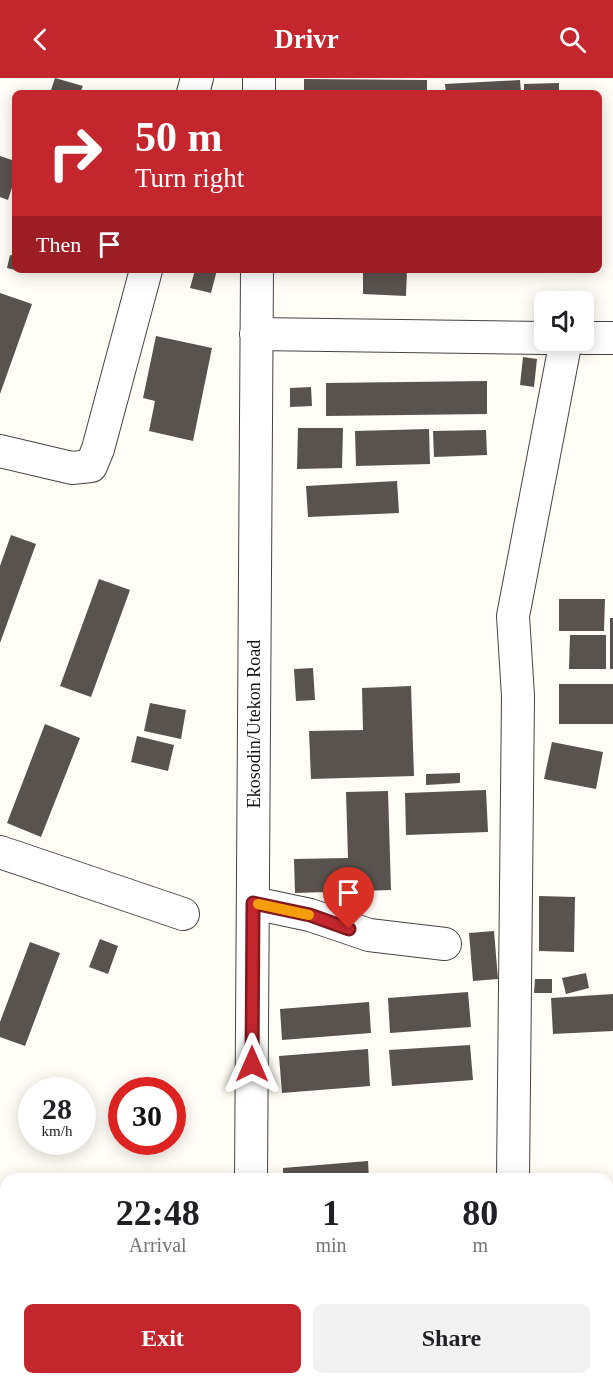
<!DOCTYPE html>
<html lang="en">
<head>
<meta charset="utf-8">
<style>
	:root { --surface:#fff; --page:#f2f2f2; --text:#202124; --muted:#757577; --accent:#c4262e }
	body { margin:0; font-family:Georgia,serif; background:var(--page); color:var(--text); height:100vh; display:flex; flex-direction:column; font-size:22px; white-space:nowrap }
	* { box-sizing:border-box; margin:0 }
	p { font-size:20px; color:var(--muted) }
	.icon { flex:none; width:33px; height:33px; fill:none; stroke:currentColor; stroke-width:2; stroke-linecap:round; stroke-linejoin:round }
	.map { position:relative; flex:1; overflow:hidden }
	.sheet { position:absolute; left:0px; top:1095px; width:614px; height:212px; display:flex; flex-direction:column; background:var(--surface); border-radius:18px 18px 0 0; box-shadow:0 3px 15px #0003 }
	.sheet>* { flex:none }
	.top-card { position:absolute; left:12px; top:12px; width:590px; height:183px; border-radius:9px; box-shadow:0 3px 15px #0003; background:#c4262e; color:#fff; overflow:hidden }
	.controls { position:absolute; left:534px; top:213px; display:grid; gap:12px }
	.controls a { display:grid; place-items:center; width:60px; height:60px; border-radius:9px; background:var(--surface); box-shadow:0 3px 15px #0003; font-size:30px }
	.speed { position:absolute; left:18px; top:999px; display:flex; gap:12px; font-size:30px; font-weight:700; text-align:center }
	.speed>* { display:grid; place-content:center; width:78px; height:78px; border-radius:50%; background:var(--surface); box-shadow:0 3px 15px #0003; line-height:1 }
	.speed small { font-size:15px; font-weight:400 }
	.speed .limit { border:9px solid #d22; background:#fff; color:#111 }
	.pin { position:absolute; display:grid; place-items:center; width:51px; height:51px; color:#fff; margin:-62px -26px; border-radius:50% 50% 50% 0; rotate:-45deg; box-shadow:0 0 6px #0007 }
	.pin .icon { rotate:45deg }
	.me { position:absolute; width:66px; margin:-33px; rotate:0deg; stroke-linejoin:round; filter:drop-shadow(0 0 4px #0008) }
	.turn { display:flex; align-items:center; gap:21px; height:126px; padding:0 24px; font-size:27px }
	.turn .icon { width:78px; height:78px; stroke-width:2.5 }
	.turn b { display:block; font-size:42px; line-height:51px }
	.then { display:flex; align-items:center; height:57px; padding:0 24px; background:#0003; gap:12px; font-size:22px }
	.eta { display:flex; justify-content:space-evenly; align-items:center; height:102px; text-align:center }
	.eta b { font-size:36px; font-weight:700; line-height:42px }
	.cta { display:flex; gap:12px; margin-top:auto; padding:12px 24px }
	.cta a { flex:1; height:69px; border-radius:9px; background:var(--accent); color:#fff; font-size:24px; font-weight:700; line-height:69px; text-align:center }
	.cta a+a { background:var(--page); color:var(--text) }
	header { display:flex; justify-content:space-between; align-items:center; height:78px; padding:0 24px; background:var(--accent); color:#fff; font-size:27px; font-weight:700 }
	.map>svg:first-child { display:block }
	.building { fill:#5a524d }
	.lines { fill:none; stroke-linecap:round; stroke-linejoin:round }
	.minor-casing { stroke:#444; stroke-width:34 }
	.minor { stroke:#fff; stroke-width:32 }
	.route-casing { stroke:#7f191e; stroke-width:15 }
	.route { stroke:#c4262e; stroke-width:10 }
	.slow { stroke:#f59e0b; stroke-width:10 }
	.labels { text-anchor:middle; stroke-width:6; stroke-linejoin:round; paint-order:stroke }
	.street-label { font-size:18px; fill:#111; stroke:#fff }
</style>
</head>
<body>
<header><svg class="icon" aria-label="back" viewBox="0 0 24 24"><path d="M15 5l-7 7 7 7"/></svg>Drivr<svg class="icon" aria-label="search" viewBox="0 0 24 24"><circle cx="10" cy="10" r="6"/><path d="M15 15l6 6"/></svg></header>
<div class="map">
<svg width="613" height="1306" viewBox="0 0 613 1306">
	<rect width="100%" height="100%" fill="#fffdf5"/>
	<path class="building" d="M55,0L83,8L80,15H50Z
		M304,1L427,2V15H304Z
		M520,2L521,15H446L445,6Z
		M559,5V15H524V6Z
		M0,78L15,83V100L8,122L0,119Z
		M10,177L15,178V192L7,190Z
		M195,192H217L211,215L190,210Z
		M363,192H407L406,218L363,216Z
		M0,215L32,226L0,316Z
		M156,258L212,270L193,363L149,353L155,323L143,320Z
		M523,279L537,281L534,309L520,307Z
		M487,303V336L326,338V305Z
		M311,309L312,328L290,329V310Z
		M298,350H343L342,390L297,391Z
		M429,351L430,386L356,388L355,353Z
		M486,352L487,377L434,379L433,353Z
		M397,403L399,435L308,439L306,408Z
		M11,457L36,466L0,565V488Z
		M99,501L130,512L91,619L60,608Z
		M559,521H605L604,553H559Z
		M610,540H613V591H610Z
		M570,557H606V591H569Z
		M313,590L315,622L296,623L294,591Z
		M559,606H613V646H559Z
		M411,608L414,698L311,701L309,653L363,652L362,610Z
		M150,625L186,632L181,661L144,653Z
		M45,646L80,660L41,759L7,745Z
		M137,658L174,667L168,693L131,684Z
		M552,664L603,674L596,711L544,701Z
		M460,695V705L426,707V696Z
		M486,712L488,754L406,757L405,715Z
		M388,713L391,812L295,815L294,781L348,780L346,714Z
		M539,818L575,819L574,874L539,873Z
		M494,853L498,901L473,903L469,855Z
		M100,861L118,868L108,896L89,889Z
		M30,864L60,875L25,968L0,959V944Z
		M586,895L589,910L566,916L562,900Z
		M535,901H552V915H534Z
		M468,914L471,949L390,955L388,920Z
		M613,916V953L553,956L551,920Z
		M369,924L371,955L282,962L280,931Z
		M470,967L473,1002L392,1008L389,972Z
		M368,971L370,1008L282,1015L279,978Z
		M368,1083L369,1101H283V1090Z
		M608,1133H613V1166H608Z
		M608,1185H613V1220H608Z
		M375,1300H450V1306H375Z"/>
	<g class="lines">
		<g class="minor-casing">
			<path id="minor" d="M193,15L197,0
				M259,15V0
				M256,256L544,260
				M584,260H613
				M0,373L72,390L91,388L98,371L146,192
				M0,774L183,836
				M253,825L310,837L369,857L445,866
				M251,1101L257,192
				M513,1101L518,618L513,538L566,262
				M517,1300V1306
				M250,1306V1300"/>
		</g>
		<use href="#minor" class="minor"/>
	</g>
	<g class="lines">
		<g class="route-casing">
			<path id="route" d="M252,986L253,825L310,837L349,851"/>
		</g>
		<use href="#route" class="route"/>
		<path class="slow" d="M258,826L309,837"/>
	</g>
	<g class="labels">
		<g class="street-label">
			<text transform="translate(254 646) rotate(-90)" y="6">Ekosodin/Utekon Road</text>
		</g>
	</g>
</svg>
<div class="controls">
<a><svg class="icon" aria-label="sound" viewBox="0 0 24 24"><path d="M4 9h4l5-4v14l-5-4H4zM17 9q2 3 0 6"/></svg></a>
</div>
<div class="speed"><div>28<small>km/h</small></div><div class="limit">30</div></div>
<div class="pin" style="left:349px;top:851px;background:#d93025"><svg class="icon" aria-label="arrive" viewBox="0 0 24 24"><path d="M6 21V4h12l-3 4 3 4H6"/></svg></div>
<svg class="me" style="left:252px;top:986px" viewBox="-20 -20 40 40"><path d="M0-17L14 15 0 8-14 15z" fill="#c4262e" stroke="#fff" stroke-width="4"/></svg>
<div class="top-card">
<div class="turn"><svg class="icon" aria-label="right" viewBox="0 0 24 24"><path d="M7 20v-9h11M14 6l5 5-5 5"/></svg><div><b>50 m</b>Turn right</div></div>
<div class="then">Then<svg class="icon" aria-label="arrive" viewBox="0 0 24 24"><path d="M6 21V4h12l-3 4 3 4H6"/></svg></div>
</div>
<section class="sheet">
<div class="eta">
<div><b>22:48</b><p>Arrival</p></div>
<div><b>1</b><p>min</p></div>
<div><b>80</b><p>m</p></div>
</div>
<div class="cta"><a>Exit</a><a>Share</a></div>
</section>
</div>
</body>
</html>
